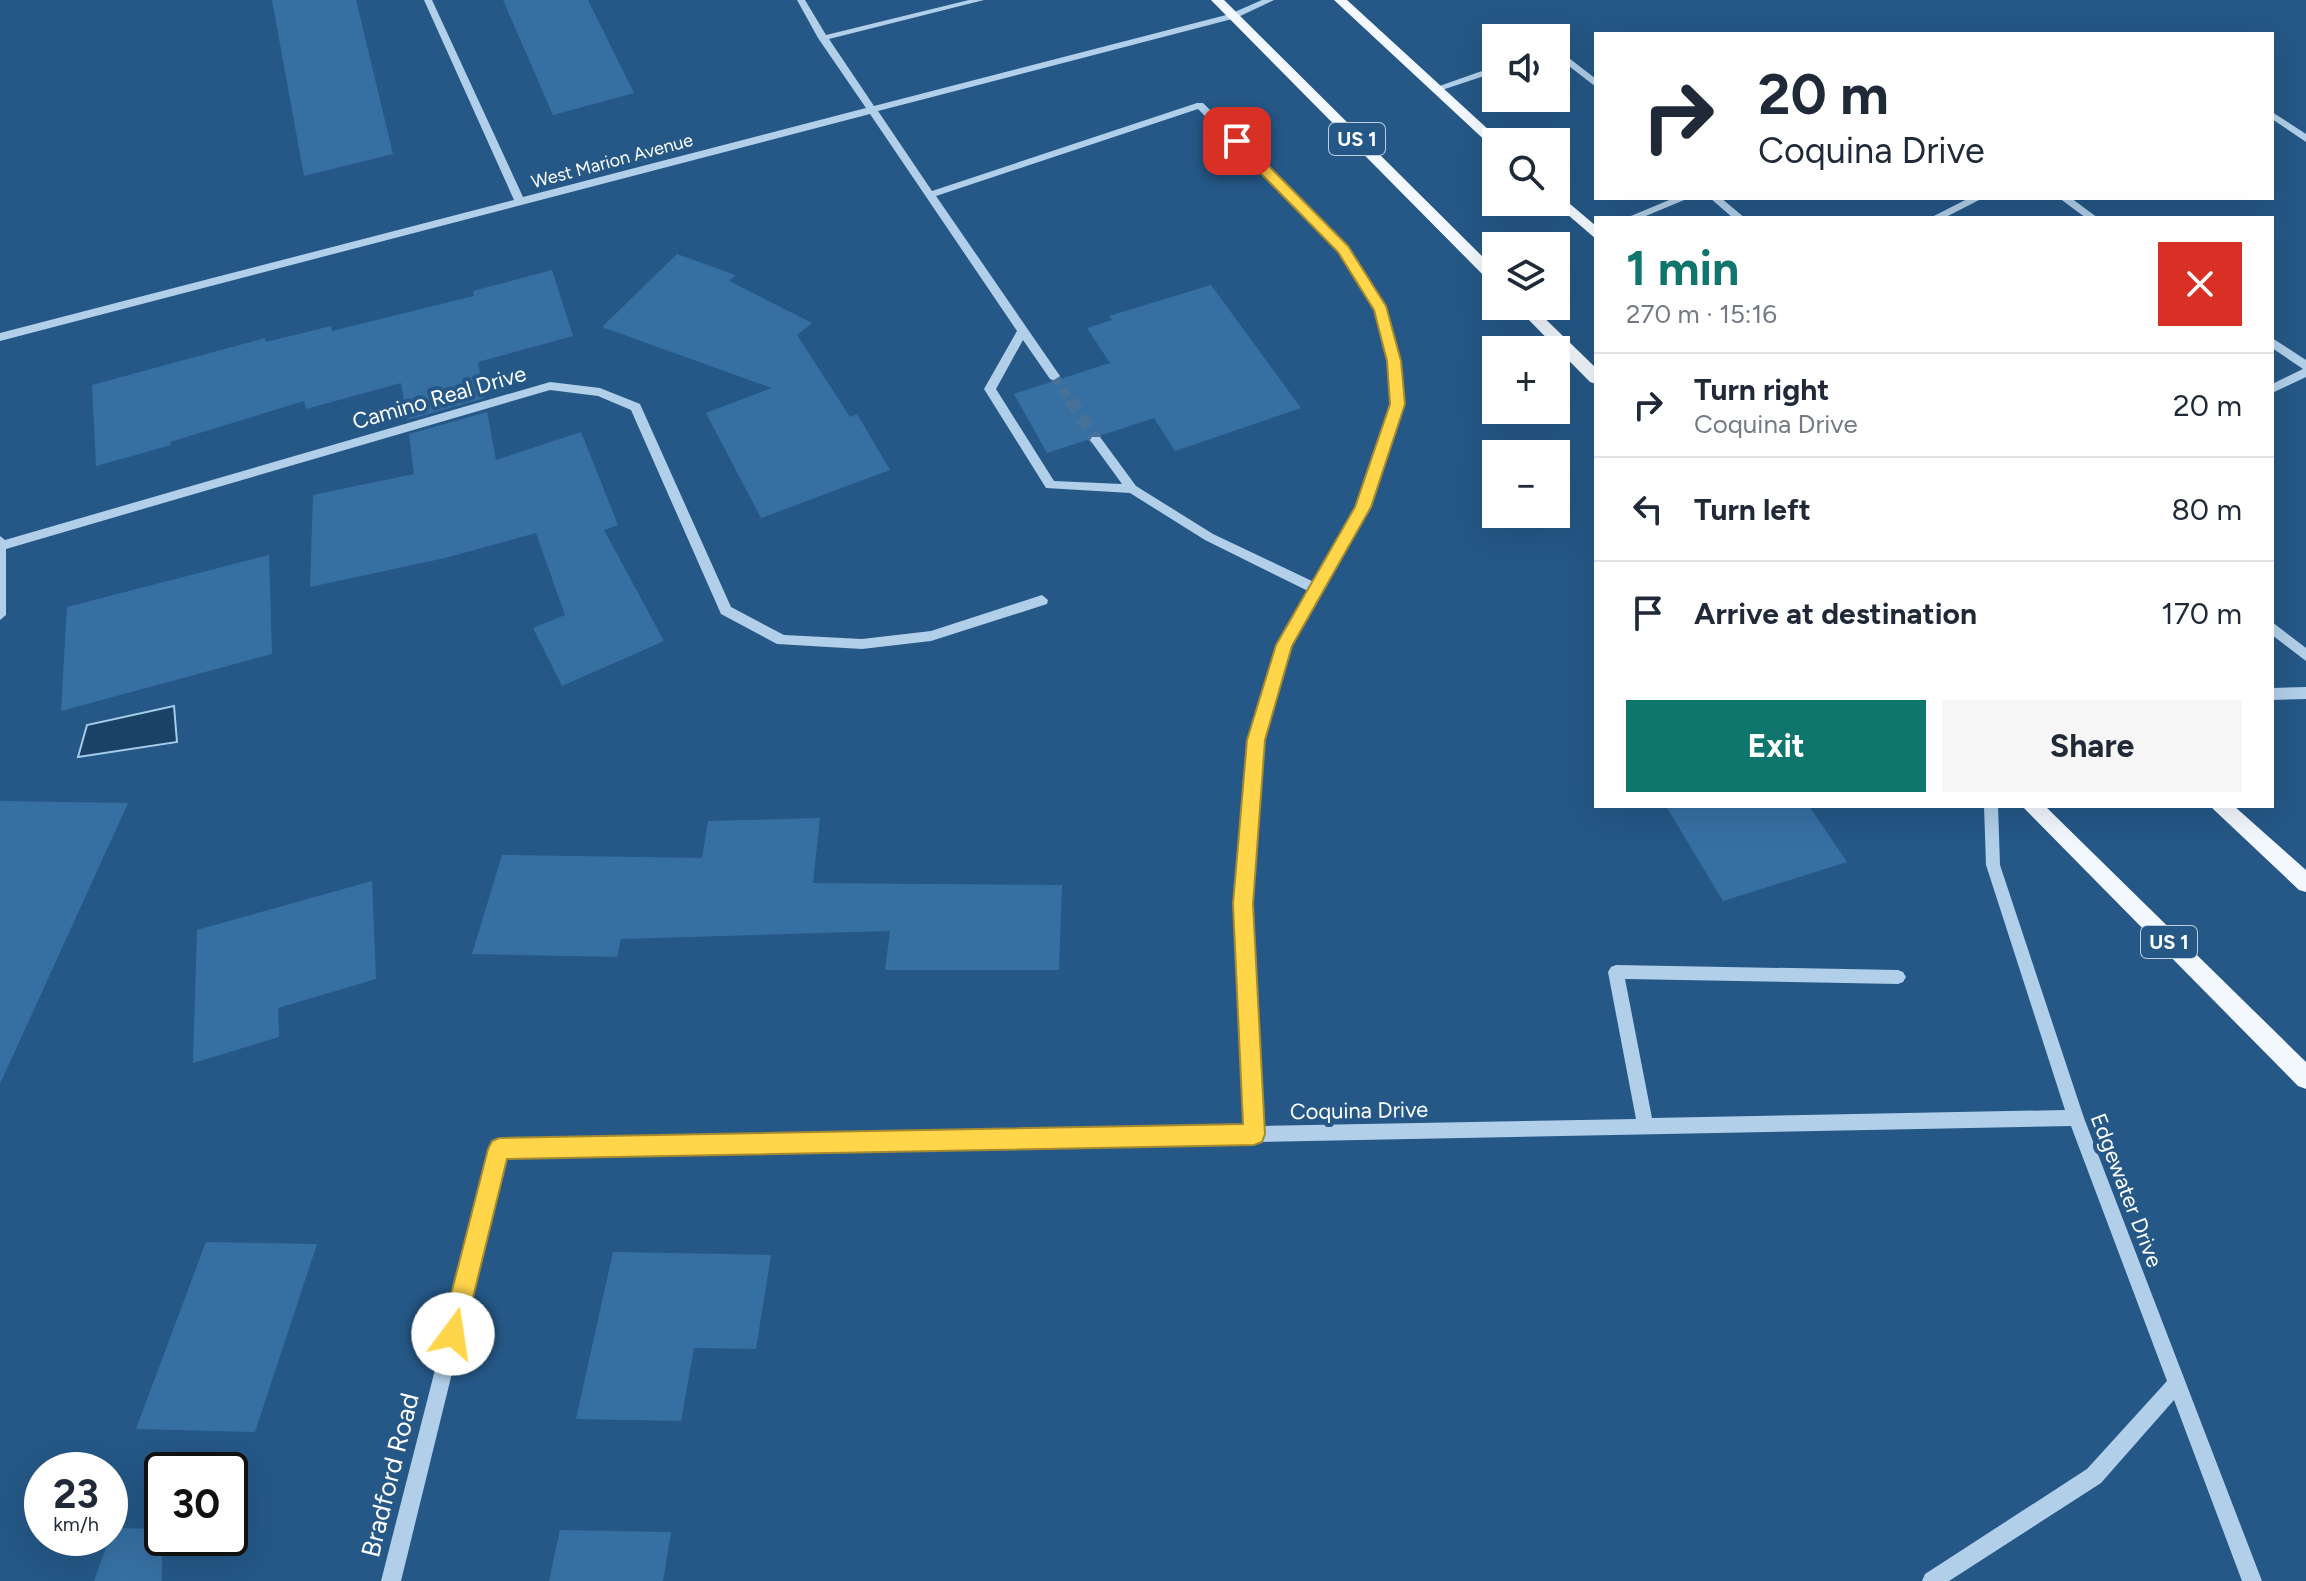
<!DOCTYPE html>
<html lang="en">
<head>
<meta charset="utf-8">
<style>
	:root { --surface:#fff; --page:#f6f6f7; --text:#1f2937; --muted:#747a83; --line:#e0e1e3; --accent:#0f766e }
	body { margin:0; font-family:Figtree,sans-serif; background:var(--page); color:var(--text); height:100vh; display:flex; flex-direction:column; font-size:30px; white-space:nowrap }
	* { box-sizing:border-box; margin:0 }
	p { font-size:26px; color:var(--muted) }
	.icon { flex:none; width:44px; height:44px; fill:none; stroke:currentColor; stroke-width:2; stroke-linecap:round; stroke-linejoin:round }
	.map { position:relative; flex:1; overflow:hidden }
	.side { position:absolute; left:1594px; top:216px; width:680px; height:592px; display:flex; flex-direction:column; background:var(--surface); border-radius:0px; box-shadow:0 8px 32px #0002 }
	.side>* { flex:none }
	.top-card { position:absolute; left:1594px; top:32px; width:680px; height:168px; border-radius:0px; box-shadow:0 8px 32px #0002; background:#fff; color:var(--text); overflow:hidden }
	.controls { position:absolute; left:1482px; top:24px; display:grid; gap:16px }
	.controls a { display:grid; place-items:center; width:88px; height:88px; border-radius:0px; background:var(--surface); box-shadow:0 8px 32px #0002; font-size:40px }
	.speed { position:absolute; left:24px; top:1452px; display:flex; gap:16px; font-size:40px; font-weight:700; text-align:center }
	.speed>* { display:grid; place-content:center; width:104px; height:104px; border-radius:50%; background:var(--surface); box-shadow:0 8px 32px #0002; line-height:1 }
	.speed small { font-size:20px; font-weight:400 }
	.speed .limit { border:4px solid #111; border-radius:12px; background:#fff; color:#111 }
	.pin { position:absolute; display:grid; place-items:center; width:68px; height:68px; color:#fff; margin:-34px; border-radius:16px; box-shadow:0 4px 12px #0006 }
	.me { position:absolute; width:88px; margin:-44px; rotate:14deg; stroke-linejoin:round; filter:drop-shadow(0 0 6px #0008) }
	.turn { display:flex; align-items:center; gap:28px; height:168px; padding:0 32px; font-size:36px }
	.turn .icon { width:104px; height:104px; stroke-width:2.5 }
	.turn b { display:block; font-size:56px; line-height:68px }
	.round { display:grid; place-items:center; flex:none; width:84px; height:84px; border-radius:0px; background:var(--page) }
	.overview { display:flex; align-items:center; justify-content:space-between; height:136px; padding:0 32px }
	h1 { font-size:48px; font-weight:700; line-height:60px; color:var(--accent) }
	.action { display:flex; gap:16px; margin-top:auto; padding:16px 32px }
	.action a { flex:1; height:92px; border-radius:0px; background:var(--accent); color:#fff; font-size:32px; font-weight:700; line-height:92px; text-align:center }
	.action a+a { background:var(--page); color:var(--text) }
	ul { padding:0; list-style:none }
	li { display:flex; align-items:center; gap:24px; height:104px; padding:0 32px; border-top:2px solid var(--line) }
	li div { flex:1 }
	li b { display:block; font-size:30px }
	li em { font-style:normal }
	.map>svg:first-child { display:block }
	.water { fill:#1a4267; stroke:#a5cbe9; stroke-width:2 }
	.building { fill:#3670a3 }
	.lines { fill:none; stroke-linecap:round; stroke-linejoin:round }
	.minor-tunnel-far1 { stroke:#467199; stroke-width:10; stroke-dasharray:10 5; stroke-linecap:butt }
	.minor-tunnel { stroke:#467199; stroke-width:13; stroke-dasharray:13 7; stroke-linecap:butt }
	.minor { fill:#b1cfe9; fill-rule:evenodd }
	.major { fill:#f3f8fe; fill-rule:evenodd }
	.route { fill:#ffd54a; stroke:#a68a30; stroke-width:2 }
	.labels { text-anchor:middle; stroke-width:8; stroke-linejoin:round; paint-order:stroke }
	.far-street-label { font-size:18px; fill:#fff; stroke:#255887 }
	.shield { fill:#255887; stroke:#becddb; stroke-width:2 }
	.shield-label { font-size:20px; font-weight:bold; fill:#fff }
	.street-label { font-size:22px; fill:#fff; stroke:#255887 }
	.near-street-label { font-size:26px; fill:#fff; stroke:#255887 }
</style>
</head>
<body>
<div class="map">
<svg width="2306" height="1581" viewBox="0 0 2306 1581">
	<rect width="100%" height="100%" fill="#255887"/>
	<path class="water" d="M174,706L177,742L78,757L87,725Z"/>
	<path class="building" d="M272,0H356L393,154L304,176Z
		M503,0H588L634,93L553,115Z
		M677,254L735,275L729,281L812,323L797,335L850,417L857,414L890,470L761,518L706,413L772,388L602,327Z
		M552,270L573,336L478,362L484,398L407,420L401,383L306,409L304,401L170,442L171,445L96,466L92,385L265,338L266,342L331,326L332,331L474,296L473,291Z
		M1211,285L1301,408L1175,451L1154,418L1102,435L1092,434L1087,440L1047,453L1014,394L1110,363L1087,328L1112,320L1109,316Z
		M487,412L496,460L581,432L618,525L604,530L664,641L562,686L533,628L565,615L536,533L445,558L310,587L313,495L414,474L409,434Z
		M269,555L272,654L61,711L67,607Z
		M0,801L128,803L0,1084Z
		M1666,806H1809L1847,862L1723,901Z
		M820,818L813,883L1062,885L1059,970H885L890,931L621,939L617,957L472,954L502,855L702,858L708,821Z
		M372,881L376,979L278,1008L279,1037L193,1063L197,930Z
		M206,1242L317,1244L255,1432L136,1429Z
		M613,1252L771,1255L756,1349L694,1348L681,1421L576,1419Z
		M113,1528L162,1529V1581H94Z
		M560,1530L671,1532L663,1581H549Z"/>
	<g class="lines">
		<path class="minor-tunnel-far1" d="M1054,376L1071,402"/>
		<path class="minor-tunnel" d="M1070,400L1096,440"/>
		<path class="minor" d="M424,0H432L523,197L866,108L818,38L797,0H805L826,35L969,0H984L829,39L874,106L1230,14L1262,0H1274L1236,18L878,111L932,191L1197,103H1203L1347,247L1386,310L1400,361L1403,404L1369,507L1290,646L1263,740L1250,904L1262,1126L1636,1119L1608,972L1611,967L1616,965L1898,970L1903,972L1906,977L1903,982L1898,984L1625,979L1652,1118L2065,1110L1986,865L1984,806H1998L2000,865L2084,1118L2262,1581H2242L2174,1400L2101,1483L1949,1581H1922L1925,1574L2087,1469L2167,1381L2071,1126L505,1157L401,1581H381L493,1143L499,1141L1246,1126L1236,904L1249,740L1277,645L1308,591L1205,540L1130,493L1046,488L984,389L1017,331L870,114L0,341V333L514,200ZM1198,109L1339,251L1376,310L1388,361L1391,404L1357,507L1314,582L1213,534L1136,486L1100,437H1092L1090,440L1122,484L1054,481L996,389L1023,340L1050,379L1054,380L1060,376L936,196Z
			M1556,48L1596,79V87L1556,56Z
			M1496,66V72L1439,91L1431,89Z
			M2272,112L2306,134V142L2272,119Z
			M1674,198H1689L1641,218H1626Z
			M1710,198H1721L1745,218H1733Z
			M1969,198H1983L1944,218H1930Z
			M2059,198H2071L2098,218H2086Z
			M2272,338L2306,360V377L2272,393V384L2303,369L2272,348Z
			M550,382L600,388L640,404L731,607L784,635L862,639L931,631L1042,595L1048,600L1047,604L931,641L862,649L777,644L721,614L631,410L598,396L550,390L6,549V615L0,620V536L5,540Z
			M2272,622L2306,648V661L2272,635Z
			M2306,687V699L2272,700V688Z"/>
		<path class="major" d="M1211,0H1224L1496,270V284L1491,283Z
			M1334,0H1347L1502,142H1496V147L1491,146Z
			M1556,192L1596,226V239L1553,202H1556Z
			M1515,306H1532L1596,368V384L1590,382Z
			M2022,806H2045L2306,1062V1089L2298,1086Z
			M2210,806H2234L2306,870V892L2299,890Z"/>
	</g>
	<path class="route" d="M1232,138H1241L1348,246L1386,306L1401,361L1405,404L1371,507L1292,646L1265,740L1253,904L1265,1134L1262,1142L1254,1145L507,1159L464,1334L461,1342L453,1345L445,1342L441,1334L488,1149L492,1141L499,1138L1243,1124L1233,904L1247,740L1276,645L1355,507L1390,404L1387,361L1374,310L1338,252L1232,144Z"/>
	<g class="labels">
		<g class="far-street-label">
			<text transform="translate(612 161) rotate(-15)" y="6">West Marion Avenue</text>
		</g>
		<g class="shield">
			<rect x="1329" y="123" width="56" height="32" rx="6"/>
			<rect x="2141" y="926" width="56" height="32" rx="6"/>
		</g>
		<g class="shield-label">
			<text x="1357" y="146">US 1</text>
			<text x="2169" y="949">US 1</text>
		</g>
		<g class="street-label">
			<text transform="translate(439 397) rotate(-16)" y="8">Camino Real Drive</text>
			<text transform="translate(1359 1110) rotate(-1)" y="8">Coquina Drive</text>
			<text transform="translate(2127 1190) rotate(69)" y="8">Edgewater Drive</text>
		</g>
		<g class="near-street-label">
			<text transform="translate(390 1475) rotate(-76)" y="9">Bradford Road</text>
		</g>
	</g>
</svg>
<div class="controls">
<a><svg class="icon" aria-label="sound" viewBox="0 0 24 24"><path d="M4 9h4l5-4v14l-5-4H4zM17 9q2 3 0 6"/></svg></a>
<a><svg class="icon" aria-label="search" viewBox="0 0 24 24"><circle cx="10" cy="10" r="6"/><path d="M15 15l6 6"/></svg></a>
<a><svg class="icon" aria-label="layers" viewBox="0 0 24 24"><path d="M12 4l9 5-9 5-9-5zM3 14l9 5 9-5"/></svg></a>
<a>+</a>
<a>−</a>
</div>
<div class="speed"><div>23<small>km/h</small></div><div class="limit">30</div></div>
<div class="pin" style="left:1237px;top:141px;background:#d93025"><svg class="icon" aria-label="arrive" viewBox="0 0 24 24"><path d="M6 21V4h12l-3 4 3 4H6"/></svg></div>
<svg class="me" style="left:453px;top:1334px" viewBox="-20 -20 40 40"><circle r="19" fill="#fff"/><path d="M0-13L10 11 0 6-10 11z" fill="#ffd54a"/></svg>
<div class="top-card">
<div class="turn"><svg class="icon" aria-label="right" viewBox="0 0 24 24"><path d="M7 20v-9h11M14 6l5 5-5 5"/></svg><div><b>20 m</b>Coquina Drive</div></div>
</div>
<section class="side">
<div class="overview"><div><h1>1 min</h1><p>270 m · 15:16</p></div><a class="round" style="background:#d93025;color:#fff"><svg class="icon" aria-label="close" viewBox="0 0 24 24"><path d="M6 6l12 12M18 6L6 18"/></svg></a></div>
<ul>
<li><svg class="icon" aria-label="right" viewBox="0 0 24 24"><path d="M7 20v-9h11M14 6l5 5-5 5"/></svg><div><b>Turn right</b><p>Coquina Drive</p></div><em>20 m</em></li>
<li><svg class="icon" aria-label="left" viewBox="0 0 24 24"><path d="M17 20v-9H6M10 6l-5 5 5 5"/></svg><div><b>Turn left</b></div><em>80 m</em></li>
<li><svg class="icon" aria-label="arrive" viewBox="0 0 24 24"><path d="M6 21V4h12l-3 4 3 4H6"/></svg><div><b>Arrive at destination</b></div><em>170 m</em></li>
</ul>
<div class="action"><a>Exit</a><a>Share</a></div>
</section>
</div>
</body>
</html>
